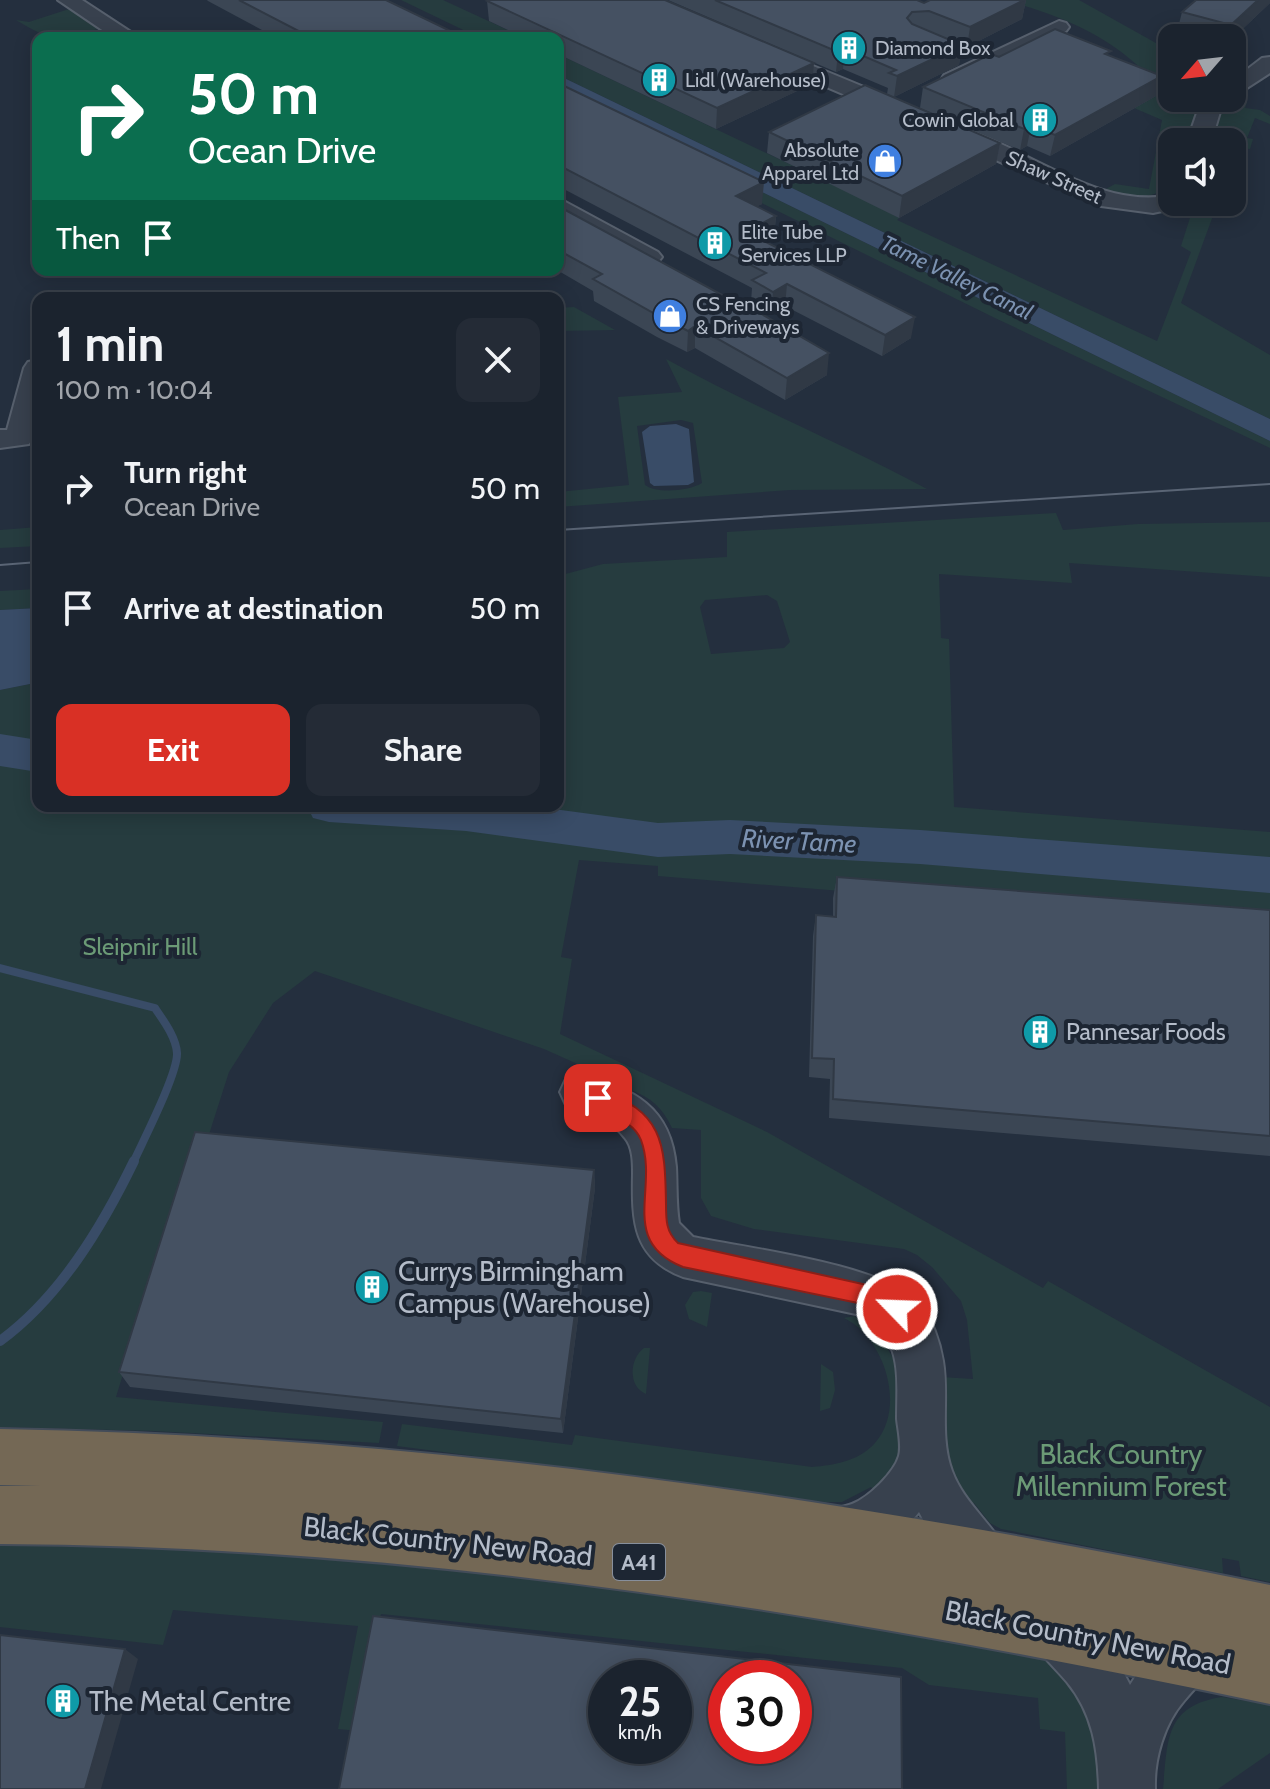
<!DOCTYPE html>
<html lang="en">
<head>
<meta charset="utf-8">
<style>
	:root { --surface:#1b232e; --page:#242b36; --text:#f1f3f6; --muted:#a0a4aa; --line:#39404a; --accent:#d93025 }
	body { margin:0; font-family:Cabin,sans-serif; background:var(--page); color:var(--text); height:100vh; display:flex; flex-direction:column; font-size:30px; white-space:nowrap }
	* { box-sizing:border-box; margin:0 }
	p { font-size:26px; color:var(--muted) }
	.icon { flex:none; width:44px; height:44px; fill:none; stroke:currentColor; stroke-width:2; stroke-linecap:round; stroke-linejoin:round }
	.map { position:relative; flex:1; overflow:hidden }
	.sheet { position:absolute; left:32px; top:292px; width:532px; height:520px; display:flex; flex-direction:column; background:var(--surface); border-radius:16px; box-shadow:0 4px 20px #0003,0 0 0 2px var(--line) }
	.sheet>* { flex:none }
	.top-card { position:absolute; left:32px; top:32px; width:532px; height:244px; border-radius:16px; box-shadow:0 4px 20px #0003,0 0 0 2px var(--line); background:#0b6e4f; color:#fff; overflow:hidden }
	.needle { width:52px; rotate:242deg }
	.fabs { position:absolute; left:1158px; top:24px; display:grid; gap:16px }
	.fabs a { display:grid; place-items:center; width:88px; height:88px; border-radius:16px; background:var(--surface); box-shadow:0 4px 20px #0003,0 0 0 2px var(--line); font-size:40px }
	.speed { position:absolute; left:588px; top:1660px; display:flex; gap:16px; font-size:40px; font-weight:700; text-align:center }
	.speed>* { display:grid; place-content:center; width:104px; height:104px; border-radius:50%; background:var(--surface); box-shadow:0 4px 20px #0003,0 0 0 2px var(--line); line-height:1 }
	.speed small { font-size:20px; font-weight:400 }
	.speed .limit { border:12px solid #d22; background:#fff; color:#111 }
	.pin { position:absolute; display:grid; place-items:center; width:68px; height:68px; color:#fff; margin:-34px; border-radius:16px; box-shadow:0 4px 12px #0006 }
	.me { position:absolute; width:88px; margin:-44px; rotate:294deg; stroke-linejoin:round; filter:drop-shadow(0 0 6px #0008) }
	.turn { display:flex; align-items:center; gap:28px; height:168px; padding:0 24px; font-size:36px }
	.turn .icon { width:104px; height:104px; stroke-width:2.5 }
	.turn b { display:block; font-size:56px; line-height:68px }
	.then { display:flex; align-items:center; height:76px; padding:0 24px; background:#0003; gap:16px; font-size:30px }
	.round { display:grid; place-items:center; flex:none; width:84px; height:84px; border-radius:16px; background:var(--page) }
	.summary { display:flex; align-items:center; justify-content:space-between; height:136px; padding:0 24px }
	h1 { font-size:48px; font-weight:700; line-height:60px }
	.cta { display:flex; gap:16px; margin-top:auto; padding:16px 24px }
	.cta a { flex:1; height:92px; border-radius:16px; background:var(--accent); color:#fff; font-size:32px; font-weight:700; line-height:92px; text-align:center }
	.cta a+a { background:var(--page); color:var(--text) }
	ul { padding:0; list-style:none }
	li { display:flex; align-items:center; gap:24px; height:120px; padding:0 24px }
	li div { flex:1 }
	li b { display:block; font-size:30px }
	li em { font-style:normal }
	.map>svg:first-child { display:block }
	.green { fill:#263c3f; fill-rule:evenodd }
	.water { fill:#394c67 }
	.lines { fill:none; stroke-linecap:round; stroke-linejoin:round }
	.stream-far1 { stroke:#394c67; stroke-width:8 }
	.stream { stroke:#394c67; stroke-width:10 }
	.river { fill:#394c67; fill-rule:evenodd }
	.minor-casing { stroke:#565f6c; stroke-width:4 }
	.highway-casing { stroke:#434c59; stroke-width:4 }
	.minor { fill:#38414e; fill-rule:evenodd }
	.highway { fill:#746855; fill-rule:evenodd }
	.tram { stroke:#5a6575; stroke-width:2 }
	.wall { fill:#3b4654 }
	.shaded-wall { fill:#303945 }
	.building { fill:#455162; stroke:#303945; stroke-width:2; fill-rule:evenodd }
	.route { fill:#d93025; stroke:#8d1f18; stroke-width:2 }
	.labels { text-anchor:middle; stroke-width:8; stroke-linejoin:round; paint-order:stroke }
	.far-poi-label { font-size:20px; fill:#b4bcc9; stroke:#1d2633; text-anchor:start }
	.far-street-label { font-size:20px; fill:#b4bcc9; stroke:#1d2633 }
	.far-water-label { font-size:22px; font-style:italic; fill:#7c92b1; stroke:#1d2633 }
	.shield { fill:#1d2633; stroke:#878f9c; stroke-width:2 }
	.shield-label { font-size:22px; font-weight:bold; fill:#b4bcc9 }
	.park-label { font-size:24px; fill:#6b9a76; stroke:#1d2633 }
	.poi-label { font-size:24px; fill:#b4bcc9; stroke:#1d2633; text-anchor:start }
	.water-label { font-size:26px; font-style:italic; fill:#7c92b1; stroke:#1d2633 }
	.near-poi-label { font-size:28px; fill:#b4bcc9; stroke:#1d2633; text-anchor:start }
	.near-park-label { font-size:28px; fill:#6b9a76; stroke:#1d2633 }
	.near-street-label { font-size:28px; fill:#b4bcc9; stroke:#1d2633 }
</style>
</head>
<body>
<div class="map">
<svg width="1270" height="1789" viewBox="0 0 1270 1789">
	<rect width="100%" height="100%" fill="#242f3e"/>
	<path class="green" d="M401,0H443L525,38H480Z
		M1003,0H1079L1172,52V98H1209L1201,106L1189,142H1172V189L1140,198L1104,190L1115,184L1149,189L1162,120L1134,108L1156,96C1150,86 1145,72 1136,64C1098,30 1051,12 1003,0Z
		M69,9L101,28C59,41 54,43 16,20L29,22Z
		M558,54L880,207L899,218L897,220L1157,341L1191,252L1181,246L1195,202H1218L1181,303L1270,355V419L558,75Z
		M558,92L1270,441V448L995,318L558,103Z
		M1233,95L1247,102L1245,108L1260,110L1270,116V124L1255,118L1247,138L1253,139L1250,149L1238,148L1232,163V142H1222L1211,123L1212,115Z
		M574,307L615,330L558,331V308Z
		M666,359C751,406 841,443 927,489L790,490L558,507V492L629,485L618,397L682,392ZM681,420L693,423L702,483C689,491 657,494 645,485L637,426Z
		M1056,513L1063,530L1138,524L1270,522V577L1069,563L1072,583L939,574L941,638L949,639L954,807L1270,832V926L658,876V866L579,860L561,957L572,959L560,1034L767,1132L1043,1288L1048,1281L1270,1407V1582L1241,1576L1239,1561L1222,1558L1223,1573L1001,1529L990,1523L974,1503L964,1506L948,1478L941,1377L973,1379L967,1320L961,1301L932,1267L917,1255L904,1249L754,1229L711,1216L701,1198V1130L672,1128C654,1087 619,1087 580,1080L582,1066L544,1049L315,971L273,1003L229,1072L204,1150H192L116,1397L383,1422L379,1443L153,1431L0,1427V690L30,684L38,679V806H558V576L603,564L727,557V532ZM767,595L777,601L790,642L784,648L711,654L700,607L705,600Z
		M38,527V546L0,548V530Z
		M38,589V608L0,610V591Z
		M701,1291L712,1293L707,1327L689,1319L685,1305L693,1292Z
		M854,1316L870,1325L881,1337L897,1365L903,1457L878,1496L871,1487L842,1502H825L397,1446L402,1424L572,1445L575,1435L812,1467C835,1465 859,1461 875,1443C907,1407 884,1337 844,1318Z
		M644,1348H650L646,1394C628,1387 629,1359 644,1348Z
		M821,1364L833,1372L835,1390L830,1408L820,1411Z
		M0,1531L344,1548L1040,1650L1091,1697L1104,1789H1067L1065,1732L1040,1729L1038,1698L929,1685L902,1668L381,1614L359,1731L338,1729L358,1626L173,1610L163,1645L0,1627Z
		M1222,1697L1270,1705V1753L1218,1789H1163C1168,1741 1164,1706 1222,1697Z"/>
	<path class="water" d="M558,75L1270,419V441L558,92Z
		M676,424L689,429L694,482L688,485L654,486L650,483L642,432L650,426Z
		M38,608V679L30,684L0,690V610Z"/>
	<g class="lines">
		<path class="stream-far1" d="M0,968L155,1008C163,1020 176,1037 177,1053C178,1073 143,1141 133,1163"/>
		<path class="stream" d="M0,1341C60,1297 102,1227 134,1161"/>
		<path class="river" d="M0,734L38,740V772L0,766Z
			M307,806H531L658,823L730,820L920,830L1270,857V893L920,864L730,854L658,857L466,831L329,822L313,818Z"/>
		<g class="minor-casing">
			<path id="minor" d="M58,0H82L140,38H114Z
				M1059,21L1066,23L1069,27L1066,31L960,85H944L941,80L944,75Z
				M767,47L910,106L913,111L910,116H894L759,58L756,53Z
				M1270,57V73L1233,97L1220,112L1211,142H1187L1198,110L1209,98H1232V81L1262,58Z
				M951,125C1022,143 1096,211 1172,195V202H1184L1181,207L1153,213L1101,206L943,137L940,132L943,127Z
				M558,198L658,252L662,257L658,262H640L558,215Z
				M38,360C38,386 45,422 29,444L0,448V430H7L24,368L28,362Z
				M581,1074C633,1089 671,1106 676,1167C677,1186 676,1204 679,1223L693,1237C746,1248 887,1265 920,1304C932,1319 940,1342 943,1361C949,1396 939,1436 952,1471C964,1504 995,1525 1009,1557L1001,1575L983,1583C953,1570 934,1540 919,1512C903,1532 862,1560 835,1557C830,1557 822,1552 817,1550L810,1532L817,1514C829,1509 841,1508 852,1504C868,1498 894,1473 899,1456C902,1446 898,1429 897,1419C897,1374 904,1335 856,1314L683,1277C633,1258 632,1222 633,1174C633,1163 633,1147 625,1138C610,1118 589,1113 566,1105L560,1092L566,1079Z
				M1055,1607C1090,1621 1114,1651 1130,1685C1145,1660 1164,1641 1191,1629L1210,1637L1218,1656C1209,1676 1197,1685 1184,1701C1164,1724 1154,1759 1155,1789H1099C1098,1749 1093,1714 1067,1682C1053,1665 1038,1654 1029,1633L1036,1614Z"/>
		</g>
		<g class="highway-casing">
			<path id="highway" d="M0,1429C427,1436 852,1499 1270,1585V1704C852,1616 428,1546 0,1544V1486H40L0,1485Z"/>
		</g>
		<use href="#minor" class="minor"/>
		<use href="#highway" class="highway"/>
		<path class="tram" d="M558,530L1270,484
			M0,565L38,562"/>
	</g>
	<path class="wall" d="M207,0H386L465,38H277L208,1Z
		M668,0H917L924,3L930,0H1026L1022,19L967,47L956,43L962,45L959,65L894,97L887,94L888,88L843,69L836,72Z
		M1270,0V3L1232,39L1200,38L1177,32L1182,12Z
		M487,1L812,84L716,129L558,54V38H525L489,21Z
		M1110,56L1156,96L1050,156L1027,146L1020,150L920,108L923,87L999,57Z
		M558,83L762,204L757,206L776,216L774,237L766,242L911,338L882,356L785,306L771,313L751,302L752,288L558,186Z
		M769,132L1000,143L996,164L899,218L767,153Z
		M558,206L827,375L785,400L695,348L687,352L657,337L594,301L593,291L557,270H558Z
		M837,877L1270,910V1156L829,1118L830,1079L809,1077L813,936L816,915L833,916V898Z
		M594,1170L595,1188L563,1433L130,1387L119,1372Z"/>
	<path class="shaded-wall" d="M1024,0H1026L1022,19L967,47L970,27Z
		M1258,0H1270V3L1232,39L1228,38L1231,25Z
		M962,45L959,65L894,97L897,76Z
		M845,48L843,69L836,72L838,52Z
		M814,63L812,84L716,129L717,108Z
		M1162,76L1156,96L1050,156L1055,135Z
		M1031,126L1027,146L1020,150L1024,129Z
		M1000,143L996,164L899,218L902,196Z
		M764,182L762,204L735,218L736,196Z
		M776,216L774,237L745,253L746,232Z
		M787,284L785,306L771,313L773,292Z
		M915,317L911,338L882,356L885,335Z
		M695,326V348L687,352L688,331Z
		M829,353L827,375L785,400L787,378Z
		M594,1170L595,1188L563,1433L561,1419Z
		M125,1649L138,1659L101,1789H85Z"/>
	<path class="building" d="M239,0H386L465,38H312Z
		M490,0H665L814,63L717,108L487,1Z
		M715,0H917L924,3L930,0H1024L970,27L929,11L912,12L907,18L912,24L962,45L897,76L889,73L896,70L845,48L838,52Z
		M1196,0H1258L1231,25L1182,12Z
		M1055,29L1111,51L1105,54L1162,76L1055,135L1031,126L1024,129L923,87L991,54L999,57Z
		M558,83L764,182L736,196L776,216L746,232L915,317L885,335L787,284L773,292L752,280L766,273L558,165Z
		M865,85L1000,143L902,196L769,132Z
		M558,206L724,296L727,294L829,353L787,378L695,326L688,331L657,315L593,279L602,274L558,250Z
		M837,877L1270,910V1136L833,1099L834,1059L812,1058L816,915L836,917Z
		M195,1132L594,1170L561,1419L119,1372Z
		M373,1616L901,1677L902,1789H339ZM606,1678H674V1746H606ZM726,1678H794V1746H726Z
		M0,1635L125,1649L85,1789H0Z"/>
	<path class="route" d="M598,1089C663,1112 665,1141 666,1204C666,1220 666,1232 678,1243L876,1287L905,1302L908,1309L905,1317L897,1320L858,1303L683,1267C618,1241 659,1188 641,1140C631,1115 597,1116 588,1098L591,1092Z"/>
	<defs>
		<g id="building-disc" transform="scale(1.8)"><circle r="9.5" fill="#0f9aa8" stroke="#1d2633"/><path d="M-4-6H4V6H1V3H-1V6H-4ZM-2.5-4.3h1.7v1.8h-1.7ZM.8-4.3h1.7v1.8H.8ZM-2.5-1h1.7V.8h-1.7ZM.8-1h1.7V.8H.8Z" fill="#fff"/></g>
		<g id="shop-disc" transform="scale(1.8)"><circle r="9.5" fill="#3f7fe0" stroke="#1d2633"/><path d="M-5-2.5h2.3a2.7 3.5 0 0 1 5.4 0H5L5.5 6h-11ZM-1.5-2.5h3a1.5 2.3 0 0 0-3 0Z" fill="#fff"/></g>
	</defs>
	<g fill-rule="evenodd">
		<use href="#building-disc" x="849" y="48"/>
		<use href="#building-disc" x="659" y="80"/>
		<use href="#building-disc" x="1040" y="120"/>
		<use href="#shop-disc" x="885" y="161"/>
		<use href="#building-disc" x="715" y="243"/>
		<use href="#shop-disc" x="670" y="316"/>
		<use href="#building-disc" x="1040" y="1032"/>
		<use href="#building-disc" x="372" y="1287"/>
		<use href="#building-disc" x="63" y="1701"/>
	</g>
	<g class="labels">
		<g class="far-poi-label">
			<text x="875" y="55">Diamond Box</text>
			<text x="685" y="87">Lidl (Warehouse)</text>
			<text x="1014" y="127" text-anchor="end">Cowin Global</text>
			<text x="859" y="157" text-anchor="end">Absolute<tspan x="859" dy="23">Apparel Ltd</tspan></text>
			<text x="741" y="239">Elite Tube<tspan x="741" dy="23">Services LLP</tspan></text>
			<text x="696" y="311">CS Fencing<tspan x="696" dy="23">&amp; Driveways</tspan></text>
		</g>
		<g class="far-street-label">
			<text transform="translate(1054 177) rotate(24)" y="7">Shaw Street</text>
		</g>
		<g class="far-water-label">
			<text transform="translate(957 277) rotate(26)" y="8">Tame Valley Canal</text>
		</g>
		<rect class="shield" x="613" y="1544" width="52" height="36" rx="6"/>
		<g class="shield-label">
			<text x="639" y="1570">A41</text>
		</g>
		<g class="park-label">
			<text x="140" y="955">Sleipnir Hill</text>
		</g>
		<g class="poi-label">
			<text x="1066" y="1040">Pannesar Foods</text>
		</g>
		<g class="water-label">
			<text transform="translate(799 841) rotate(3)" y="9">River Tame</text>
		</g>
		<g class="near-poi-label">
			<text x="398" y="1281">Currys Birmingham<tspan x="398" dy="32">Campus (Warehouse)</tspan></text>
			<text x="89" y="1711">The Metal Centre</text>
		</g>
		<g class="near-park-label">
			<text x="1121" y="1464">Black Country<tspan x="1121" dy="32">Millennium Forest</tspan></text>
		</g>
		<g class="near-street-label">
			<text transform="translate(448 1541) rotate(6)" y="10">Black Country New Road</text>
			<text transform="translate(1088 1637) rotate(11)" y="10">Black Country New Road</text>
		</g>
	</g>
</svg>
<div class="fabs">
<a><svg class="needle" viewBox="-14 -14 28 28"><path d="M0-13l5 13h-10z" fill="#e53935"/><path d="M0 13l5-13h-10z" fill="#a0a4aa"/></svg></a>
<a><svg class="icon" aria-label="sound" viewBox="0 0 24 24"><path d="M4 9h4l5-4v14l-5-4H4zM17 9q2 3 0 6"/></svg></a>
</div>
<div class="speed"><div>25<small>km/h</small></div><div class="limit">30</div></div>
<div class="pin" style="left:598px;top:1098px;background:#d93025"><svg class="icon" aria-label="arrive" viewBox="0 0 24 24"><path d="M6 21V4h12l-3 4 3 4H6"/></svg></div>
<svg class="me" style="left:897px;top:1309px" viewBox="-20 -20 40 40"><circle r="17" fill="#d93025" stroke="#fff" stroke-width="3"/><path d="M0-11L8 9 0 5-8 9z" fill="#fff"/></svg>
<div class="top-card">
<div class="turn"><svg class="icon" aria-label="right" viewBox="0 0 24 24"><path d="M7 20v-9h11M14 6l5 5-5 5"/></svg><div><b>50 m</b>Ocean Drive</div></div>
<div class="then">Then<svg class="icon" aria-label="arrive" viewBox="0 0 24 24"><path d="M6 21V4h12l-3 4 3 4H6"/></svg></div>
</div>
<section class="sheet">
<div class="summary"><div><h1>1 min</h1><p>100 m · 10:04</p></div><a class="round"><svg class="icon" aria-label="close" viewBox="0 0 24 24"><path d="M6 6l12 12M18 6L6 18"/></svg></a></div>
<ul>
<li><svg class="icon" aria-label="right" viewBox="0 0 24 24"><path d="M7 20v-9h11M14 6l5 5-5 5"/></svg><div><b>Turn right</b><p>Ocean Drive</p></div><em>50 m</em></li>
<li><svg class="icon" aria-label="arrive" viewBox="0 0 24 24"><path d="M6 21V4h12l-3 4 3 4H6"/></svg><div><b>Arrive at destination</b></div><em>50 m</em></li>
</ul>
<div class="cta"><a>Exit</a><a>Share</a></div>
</section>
</div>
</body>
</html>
